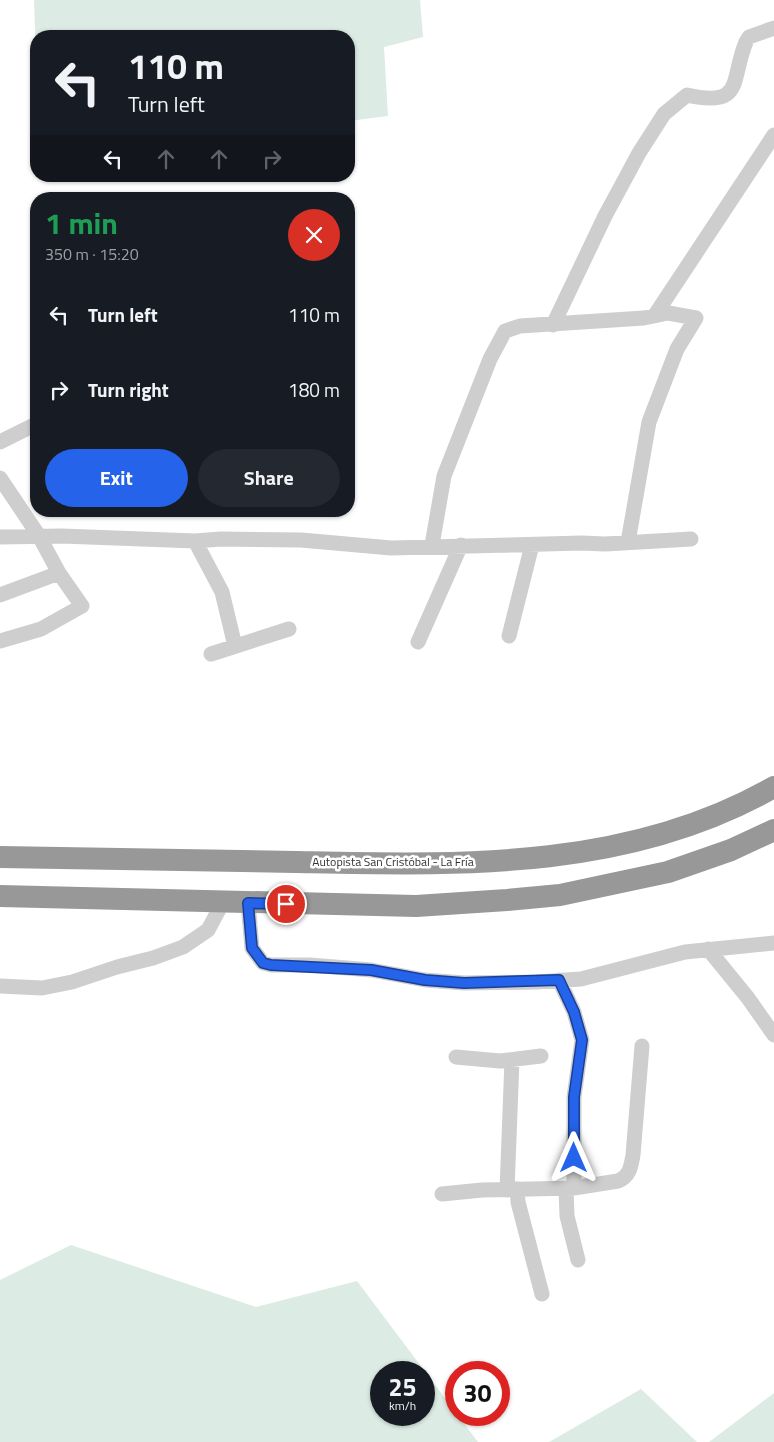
<!DOCTYPE html>
<html lang="en">
<head>
<meta charset="utf-8">
<style>
	:root { --surface:#171b24; --page:#242831; --text:#f1f3f6; --muted:#9ea1a6; --accent:#2563eb }
	body { margin:0; font-family:"Titillium Web",sans-serif; background:var(--page); color:var(--text); height:100vh; display:flex; flex-direction:column; font-size:19px; white-space:nowrap }
	* { box-sizing:border-box; margin:0 }
	p { font-size:16px; color:var(--muted) }
	.icon { flex:none; width:28px; height:28px; fill:none; stroke:currentColor; stroke-width:2; stroke-linecap:round; stroke-linejoin:round }
	.map { position:relative; flex:1; overflow:hidden }
	.drawer { position:absolute; left:30px; top:192px; width:325px; height:325px; display:flex; flex-direction:column; background:var(--surface); border-radius:20px; box-shadow:0 1px 4px #0004 }
	.drawer>* { flex:none }
	.hud { position:absolute; left:30px; top:30px; width:325px; height:152px; border-radius:20px; box-shadow:0 1px 4px #0004; background:#171b24; color:var(--text); overflow:hidden }
	.speed { position:absolute; left:370px; top:1361px; display:flex; gap:10px; font-size:25px; font-weight:700; text-align:center }
	.speed>* { display:grid; place-content:center; width:65px; height:65px; border-radius:50%; background:var(--surface); box-shadow:0 1px 4px #0004; line-height:1 }
	.speed small { font-size:12px; font-weight:400 }
	.speed .limit { border:8px solid #d22; background:#fff; color:#111 }
	.pin { position:absolute; display:grid; place-items:center; width:42px; height:42px; color:#fff; margin:-21px; border:2px solid #fff; border-radius:50%; box-shadow:0 1px 5px #0007 }
	.me { position:absolute; width:55px; margin:-28px; rotate:0deg; stroke-linejoin:round; filter:drop-shadow(0 0 4px #0008) }
	.turn { display:flex; align-items:center; gap:18px; height:105px; padding:0 15px; font-size:22px }
	.turn .icon { width:65px; height:65px; stroke-width:2.5 }
	.turn b { display:block; font-size:35px; line-height:42px }
	.lanes { display:flex; align-items:center; height:48px; padding:0 15px; background:#0003; justify-content:center; gap:25px; direction:ltr }
	.lanes .off { opacity:.35 }
	.round { display:grid; place-items:center; flex:none; width:52px; height:52px; border-radius:26px; background:var(--page) }
	.headline { display:flex; align-items:center; justify-content:space-between; height:85px; padding:0 15px }
	h1 { font-size:30px; font-weight:700; line-height:38px; color:#1e9e55 }
	.action { display:flex; gap:10px; margin-top:auto; padding:10px 15px }
	.action a { flex:1; height:58px; border-radius:30px; background:var(--accent); color:#fff; font-size:20px; font-weight:700; line-height:58px; text-align:center }
	.action a+a { background:var(--page); color:var(--text) }
	ul { padding:0; list-style:none }
	li { display:flex; align-items:center; gap:15px; height:75px; padding:0 15px }
	li div { flex:1 }
	li b { display:block; font-size:19px }
	li em { font-style:normal }
	.map>svg:first-child { display:block }
	.green { fill:#dcece4; fill-rule:evenodd }
	.lines { fill:none; stroke-linecap:round; stroke-linejoin:round }
	.minor { stroke:#cecece; stroke-width:15 }
	.highway { stroke:#989898; stroke-width:22 }
	.route-casing { stroke:#184099; stroke-width:12 }
	.route { stroke:#2563eb; stroke-width:9 }
	.labels { text-anchor:middle; stroke-width:5; stroke-linejoin:round; paint-order:stroke }
	.street-label { font-size:12px; fill:#313131; stroke:#fff }
</style>
</head>
<body>
<div class="map">
<svg width="774" height="1442" viewBox="0 0 774 1442">
	<rect width="100%" height="100%" fill="#fff"/>
	<path class="green" d="M34,0H420L423,37L384,47L388,116L349,121V36H36V57Z
		M71,1245L256,1307L357,1281L478,1442H0V1280ZM424,1372V1415H381V1372Z
		M641,1389L697,1442H549Z
		M774,1393V1442H709Z"/>
	<g class="lines">
		<path class="minor" d="M655,315L774,135
			M553,325L605,216L639,153L664,114L687,95C745,108 730,80 746,42L749,37L774,28
			M0,442L36,424
			M0,478L39,536L59,573L82,606L41,629L0,641
			M0,537L62,536L195,541L221,539L301,540L391,548L582,543L605,544L691,539
			M195,541L222,592L235,646
			M432,545L444,476L490,359L505,331L520,326L644,318L668,313L696,318L677,349L649,422L628,542
			M0,595L59,573
			M509,636L532,545
			M418,642L461,545
			M211,654L289,629
			M248,903L252,948L263,963L271,965H310L371,970L425,980L464,983L536,982L581,979L685,952L774,943
			M708,949L748,998L774,1035
			M559,980L574,1012L582,1040L574,1097V1188
			M0,986L42,988L72,982L117,967L153,958L183,947L208,930L223,902
			M456,1057L500,1061L541,1056
			M566,1188L567,1216L578,1260
			M517,1189L518,1202L542,1294
			M507,1190L512,1060
			M442,1194L482,1190L574,1188L618,1181C630,1176 631,1166 633,1155L642,1046"/>
		<path class="highway" d="M0,857C99,859 198,861 296,862C460,865 627,871 774,787
			M0,896L416,906L507,900L560,895L668,872L731,850L774,830"/>
	</g>
	<g class="lines">
		<g class="route-casing">
			<path id="route" d="M286,904L248,903L252,948L263,963L271,965L371,970L425,980L464,983L559,980L574,1012L582,1040L574,1097V1158"/>
		</g>
		<use href="#route" class="route"/>
	</g>
	<g class="labels">
		<g class="street-label">
			<text x="393" y="866">Autopista San Cristóbal - La Fría</text>
		</g>
	</g>
</svg>
<div class="speed"><div>25<small>km/h</small></div><div class="limit">30</div></div>
<div class="pin" style="left:286px;top:904px;background:#d93025"><svg class="icon" aria-label="arrive" viewBox="0 0 24 24"><path d="M6 21V4h12l-3 4 3 4H6"/></svg></div>
<svg class="me" style="left:574px;top:1158px" viewBox="-20 -20 40 40"><path d="M0-17L14 15 0 8-14 15z" fill="#2563eb" stroke="#fff" stroke-width="4"/></svg>
<div class="hud">
<div class="turn"><svg class="icon" aria-label="left" viewBox="0 0 24 24"><path d="M17 20v-9H6M10 6l-5 5 5 5"/></svg><div><b>110 m</b>Turn left</div></div>
<div class="lanes"><svg class="icon" aria-label="left" viewBox="0 0 24 24"><path d="M17 20v-9H6M10 6l-5 5 5 5"/></svg><svg class="icon off" aria-label="ahead" viewBox="0 0 24 24"><path d="M12 20V5M6 11l6-6 6 6"/></svg><svg class="icon off" aria-label="ahead" viewBox="0 0 24 24"><path d="M12 20V5M6 11l6-6 6 6"/></svg><svg class="icon off" aria-label="right" viewBox="0 0 24 24"><path d="M7 20v-9h11M14 6l5 5-5 5"/></svg></div>
</div>
<section class="drawer">
<div class="headline"><div><h1>1 min</h1><p>350 m · 15:20</p></div><a class="round" style="background:#d93025;color:#fff"><svg class="icon" aria-label="close" viewBox="0 0 24 24"><path d="M6 6l12 12M18 6L6 18"/></svg></a></div>
<ul>
<li><svg class="icon" aria-label="left" viewBox="0 0 24 24"><path d="M17 20v-9H6M10 6l-5 5 5 5"/></svg><div><b>Turn left</b></div><em>110 m</em></li>
<li><svg class="icon" aria-label="right" viewBox="0 0 24 24"><path d="M7 20v-9h11M14 6l5 5-5 5"/></svg><div><b>Turn right</b></div><em>180 m</em></li>
</ul>
<div class="action"><a>Exit</a><a>Share</a></div>
</section>
</div>
</body>
</html>
